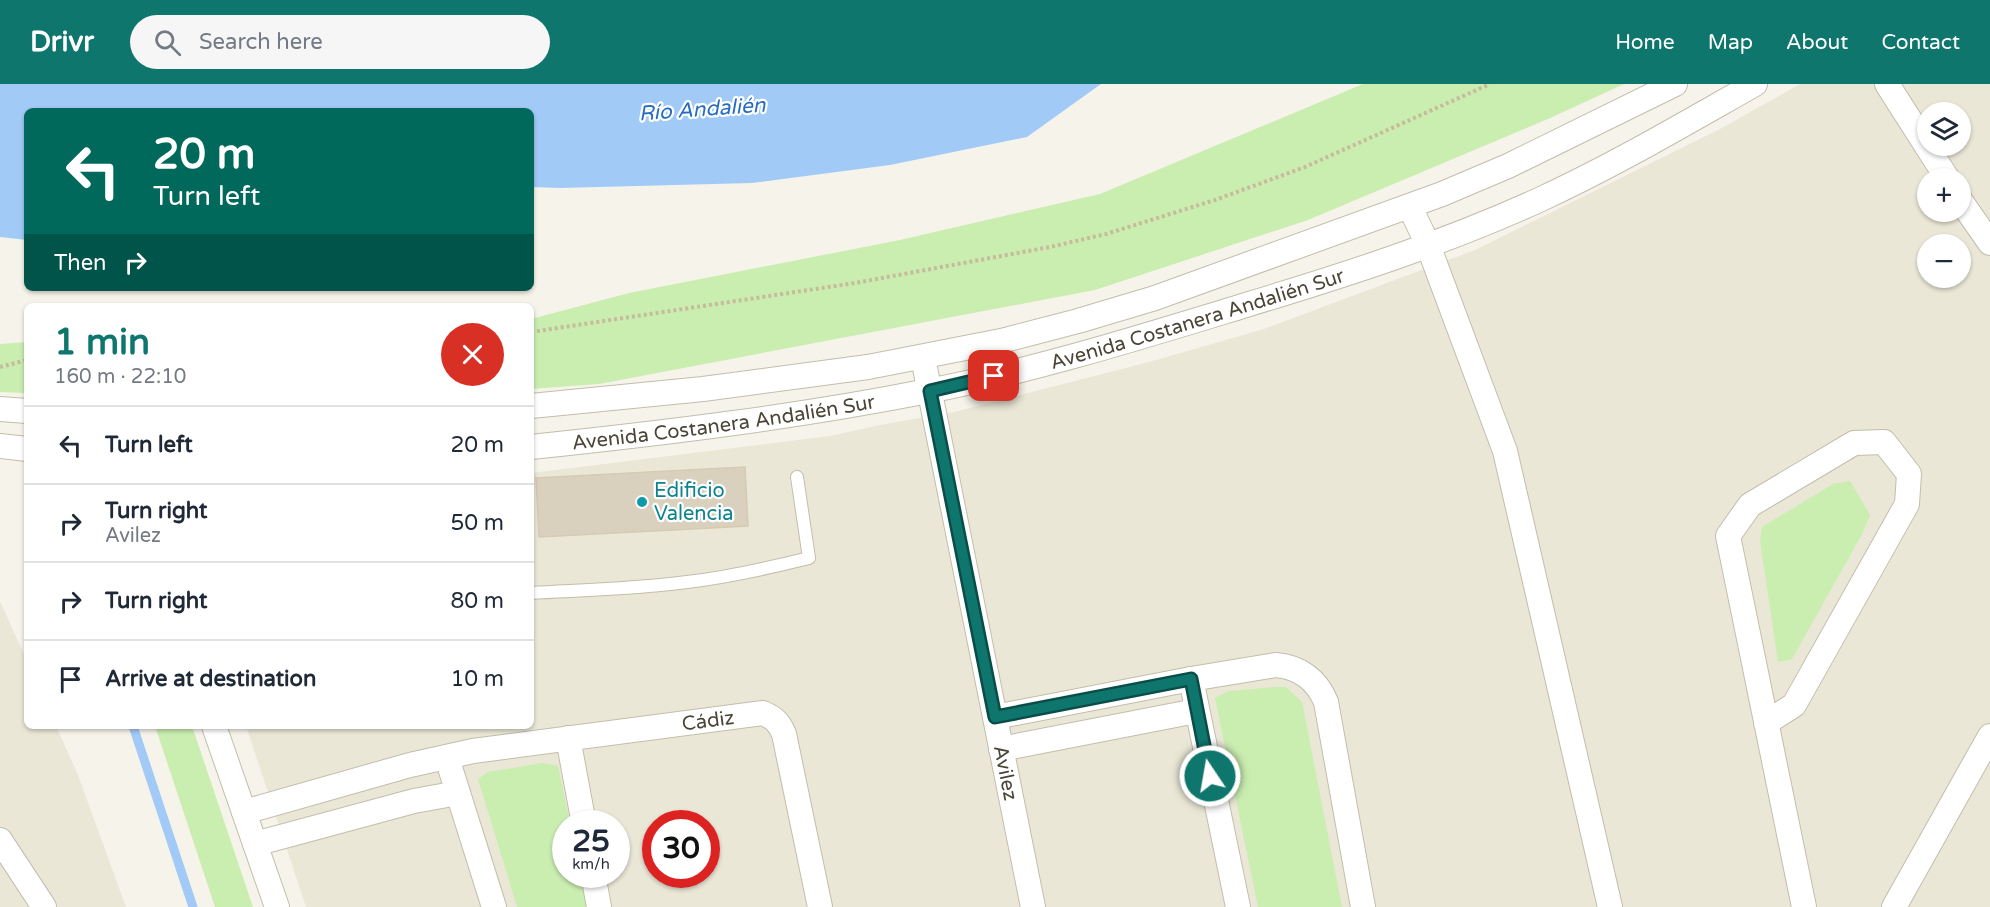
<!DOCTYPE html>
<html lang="en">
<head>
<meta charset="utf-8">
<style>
	:root { --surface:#fff; --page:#f6f6f7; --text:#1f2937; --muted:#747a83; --line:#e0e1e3; --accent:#0f766e }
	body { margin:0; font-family:"Varela Round",sans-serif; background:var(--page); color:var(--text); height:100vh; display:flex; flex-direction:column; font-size:22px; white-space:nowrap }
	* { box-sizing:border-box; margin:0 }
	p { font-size:20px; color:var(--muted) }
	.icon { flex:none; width:33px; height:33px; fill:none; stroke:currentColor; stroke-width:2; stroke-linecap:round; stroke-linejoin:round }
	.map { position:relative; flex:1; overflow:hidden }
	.panel { position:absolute; left:24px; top:219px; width:510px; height:426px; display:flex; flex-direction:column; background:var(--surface); border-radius:9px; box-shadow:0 2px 4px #0004 }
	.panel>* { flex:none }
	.banner { position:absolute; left:24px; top:24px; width:510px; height:183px; border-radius:9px; box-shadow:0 2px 4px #0004; background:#00695c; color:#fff; overflow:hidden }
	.tools { position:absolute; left:1917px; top:18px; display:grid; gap:12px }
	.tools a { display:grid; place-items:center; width:54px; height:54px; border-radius:50%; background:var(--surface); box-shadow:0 2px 4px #0004; font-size:30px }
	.speed { position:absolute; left:552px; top:726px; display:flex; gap:12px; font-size:30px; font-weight:700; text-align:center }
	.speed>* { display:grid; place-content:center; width:78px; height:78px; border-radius:50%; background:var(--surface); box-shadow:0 2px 4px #0004; line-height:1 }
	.speed small { font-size:15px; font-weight:400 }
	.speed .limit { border:9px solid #d22; background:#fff; color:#111 }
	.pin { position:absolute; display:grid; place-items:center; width:51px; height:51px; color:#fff; margin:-26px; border-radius:12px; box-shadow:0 3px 9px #0006 }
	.me { position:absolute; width:66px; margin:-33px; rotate:348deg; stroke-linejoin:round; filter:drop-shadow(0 0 4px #0008) }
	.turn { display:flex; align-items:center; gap:21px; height:126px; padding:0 30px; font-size:27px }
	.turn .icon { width:78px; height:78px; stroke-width:2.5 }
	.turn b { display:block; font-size:42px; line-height:51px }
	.then { display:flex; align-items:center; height:57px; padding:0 30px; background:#0003; gap:12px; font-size:22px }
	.round { display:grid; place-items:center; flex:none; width:63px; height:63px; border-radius:32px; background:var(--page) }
	.headline { display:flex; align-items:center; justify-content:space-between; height:102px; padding:0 30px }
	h1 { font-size:36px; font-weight:800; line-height:45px; color:var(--accent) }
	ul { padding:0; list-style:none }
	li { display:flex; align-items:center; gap:18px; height:78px; padding:0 30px; border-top:2px solid var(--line) }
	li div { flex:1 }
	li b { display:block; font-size:22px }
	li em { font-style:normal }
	header { display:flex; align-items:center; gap:36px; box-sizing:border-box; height:84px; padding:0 30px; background:var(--accent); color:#fff }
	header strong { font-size:28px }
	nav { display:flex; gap:33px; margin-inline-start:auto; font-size:21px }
	.search { width:420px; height:54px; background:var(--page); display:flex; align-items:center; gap:15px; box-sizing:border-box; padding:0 21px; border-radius:33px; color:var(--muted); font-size:22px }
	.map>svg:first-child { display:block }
	.residential { fill:#eae7d7; fill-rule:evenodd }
	.green { fill:#caedb0 }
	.water { fill:#a2caf7 }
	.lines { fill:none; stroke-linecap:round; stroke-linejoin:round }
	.stream { stroke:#a2caf7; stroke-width:9 }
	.building { fill:#d9d1be; stroke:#d4cbb1; stroke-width:1.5 }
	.service-casing { stroke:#c3bdab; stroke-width:14 }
	.minor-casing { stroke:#c3bdab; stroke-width:26 }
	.path { stroke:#c6bc9b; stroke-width:4; stroke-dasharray:3 3; stroke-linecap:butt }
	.service { stroke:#fff; stroke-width:12 }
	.minor { stroke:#fff; stroke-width:24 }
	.route-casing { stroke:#0a4d48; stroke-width:15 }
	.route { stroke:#0f766e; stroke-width:10 }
	.culture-dot { fill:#0f9aa8; stroke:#fff; stroke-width:2 }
	.labels { text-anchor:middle; stroke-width:4.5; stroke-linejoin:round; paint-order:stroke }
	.street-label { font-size:20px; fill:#4b4537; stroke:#fff }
	.culture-label { font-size:20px; fill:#0d838f; stroke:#fff; text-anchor:start }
	.water-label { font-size:21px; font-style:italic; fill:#266dc1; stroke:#fff }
</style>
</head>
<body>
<header>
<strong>Drivr</strong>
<div class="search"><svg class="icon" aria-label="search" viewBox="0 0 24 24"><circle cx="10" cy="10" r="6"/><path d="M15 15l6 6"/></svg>Search here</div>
<nav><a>Home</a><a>Map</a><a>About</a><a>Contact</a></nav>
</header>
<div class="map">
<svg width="1990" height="823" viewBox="0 0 1990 823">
	<rect width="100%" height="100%" fill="#f6f4ea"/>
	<path class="residential" d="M1800,0H1990V823H306L246,642H531V389L830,352L885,340L954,328L1149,278L1264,245L1475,166L1720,45ZM1928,28H1960V62H1928ZM1928,94H1960V128H1928ZM1928,160H1960V194H1928ZM566,740H616V790H566ZM656,740H706V790H656Z
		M0,517L27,577V642H56L78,691L126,823H0Z"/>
	<path class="green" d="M1363,0H1624L1548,35L1308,136L1095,206L599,300L531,305V235L629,209L900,156L1100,110Z
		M27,258V309L0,308V260Z
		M1850,397L1870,431L1861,452L1792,575L1778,578L1760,457L1762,443L1833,400Z
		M1276,603H1286L1302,618L1342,823H1258L1215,614L1229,607Z
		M155,642H192L253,823H215Z
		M542,679L558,682L570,739L566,740V790L581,791L588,823H517L478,695L488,688Z"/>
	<path class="water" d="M0,0H1101L1027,53L890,81L752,99L560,104L531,103V27H27V156L0,153Z"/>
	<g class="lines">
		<path class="stream" d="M133,642L193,823"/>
	</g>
	<path class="building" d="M745,383L748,442L539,453L536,394Z"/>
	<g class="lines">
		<g class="service-casing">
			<path id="service" d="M531,509C583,506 635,505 687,498C729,493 769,484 809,474L797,393"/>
		</g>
		<g class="minor-casing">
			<g id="minor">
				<path d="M1887,0L1947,94"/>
				<path d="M1960,116L1990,159"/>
				<path d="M1410,123L1428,161L1505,367L1610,823"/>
				<path id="s1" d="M923,274L1033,823"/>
				<path d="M531,322L703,305L868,283L1001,257L1078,237L1155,214L1442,110L1508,82L1675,0"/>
				<path d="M0,325L27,327"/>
				<path d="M0,362L27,365"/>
				<path id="s2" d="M531,363C664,349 797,333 928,307C1036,286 1141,253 1246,221C1345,191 1445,159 1539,116C1613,82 1684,40 1755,0"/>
				<path d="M995,633L1191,595"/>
				<path d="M1766,639L1794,621L1907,420L1909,390L1884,358L1854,359L1750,421L1728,452L1804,823"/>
				<path d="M214,642L277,823"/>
				<path d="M568,654L584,740"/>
				<path d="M1001,665L1196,627"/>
				<path d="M447,674L494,823"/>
				<path id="s3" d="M244,728L410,681L473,667L763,629C774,634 779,638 784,650L820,823"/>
				<path d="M0,756L44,823"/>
				<path d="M255,760L414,717L458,709"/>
				<path d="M593,790L599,823"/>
				<path d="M1238,823L1191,595L1276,581C1300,583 1317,596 1326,618L1363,823"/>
				<path d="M1894,823L1990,652"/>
			</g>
		</g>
		<path class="path" d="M531,248L855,199L1050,163L1106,150L1215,116L1305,83L1490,0
			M0,283L27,276"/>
		<use href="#service" class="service"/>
		<use href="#minor" class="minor"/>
	</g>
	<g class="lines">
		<g class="route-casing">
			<path id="route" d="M994,292L930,307L995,633L1191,595L1210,692"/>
		</g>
		<use href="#route" class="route"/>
	</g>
	<circle class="culture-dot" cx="642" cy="418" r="6"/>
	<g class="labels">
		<g class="street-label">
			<text dy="7" stroke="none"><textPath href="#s2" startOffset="680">Avenida Costanera Andalién Sur</textPath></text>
			<text dy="7" stroke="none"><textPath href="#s2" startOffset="194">Avenida Costanera Andalién Sur</textPath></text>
			<text dy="7" stroke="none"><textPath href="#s3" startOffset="474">Cádiz</textPath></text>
			<text dy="7" stroke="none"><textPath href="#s1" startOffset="423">Avilez</textPath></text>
		</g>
		<g class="culture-label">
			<text x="654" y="413">Edificio<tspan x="654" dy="23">Valencia</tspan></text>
		</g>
		<g class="water-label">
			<text transform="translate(702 25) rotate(-4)" y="7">Río Andalién</text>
		</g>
	</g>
</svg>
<div class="tools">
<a><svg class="icon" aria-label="layers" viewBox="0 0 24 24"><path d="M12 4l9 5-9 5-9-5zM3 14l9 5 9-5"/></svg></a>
<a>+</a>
<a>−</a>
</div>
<div class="speed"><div>25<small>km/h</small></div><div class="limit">30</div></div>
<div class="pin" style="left:994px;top:292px;background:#d93025"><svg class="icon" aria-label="arrive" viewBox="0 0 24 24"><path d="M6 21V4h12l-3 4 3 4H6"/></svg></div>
<svg class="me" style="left:1210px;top:692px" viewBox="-20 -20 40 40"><circle r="17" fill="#0f766e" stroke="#fff" stroke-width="3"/><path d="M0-11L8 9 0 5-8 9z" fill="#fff"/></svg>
<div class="banner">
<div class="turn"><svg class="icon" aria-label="left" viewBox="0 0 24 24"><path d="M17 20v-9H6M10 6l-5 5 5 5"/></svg><div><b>20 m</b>Turn left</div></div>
<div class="then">Then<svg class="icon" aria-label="right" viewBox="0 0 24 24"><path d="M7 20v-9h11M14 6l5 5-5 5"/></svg></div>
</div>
<section class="panel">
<div class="headline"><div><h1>1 min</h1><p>160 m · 22:10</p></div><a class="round" style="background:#d93025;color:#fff"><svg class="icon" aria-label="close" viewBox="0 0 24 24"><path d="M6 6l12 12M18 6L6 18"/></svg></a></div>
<ul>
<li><svg class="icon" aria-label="left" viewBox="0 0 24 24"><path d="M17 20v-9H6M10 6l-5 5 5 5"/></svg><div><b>Turn left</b></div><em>20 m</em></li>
<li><svg class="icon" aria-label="right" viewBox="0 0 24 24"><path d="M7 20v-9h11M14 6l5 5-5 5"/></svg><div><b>Turn right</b><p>Avilez</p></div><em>50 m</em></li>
<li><svg class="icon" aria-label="right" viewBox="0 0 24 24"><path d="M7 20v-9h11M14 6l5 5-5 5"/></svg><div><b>Turn right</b></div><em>80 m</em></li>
<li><svg class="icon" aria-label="arrive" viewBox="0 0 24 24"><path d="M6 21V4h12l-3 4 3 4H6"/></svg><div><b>Arrive at destination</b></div><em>10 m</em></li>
</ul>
</section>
</div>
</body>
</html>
